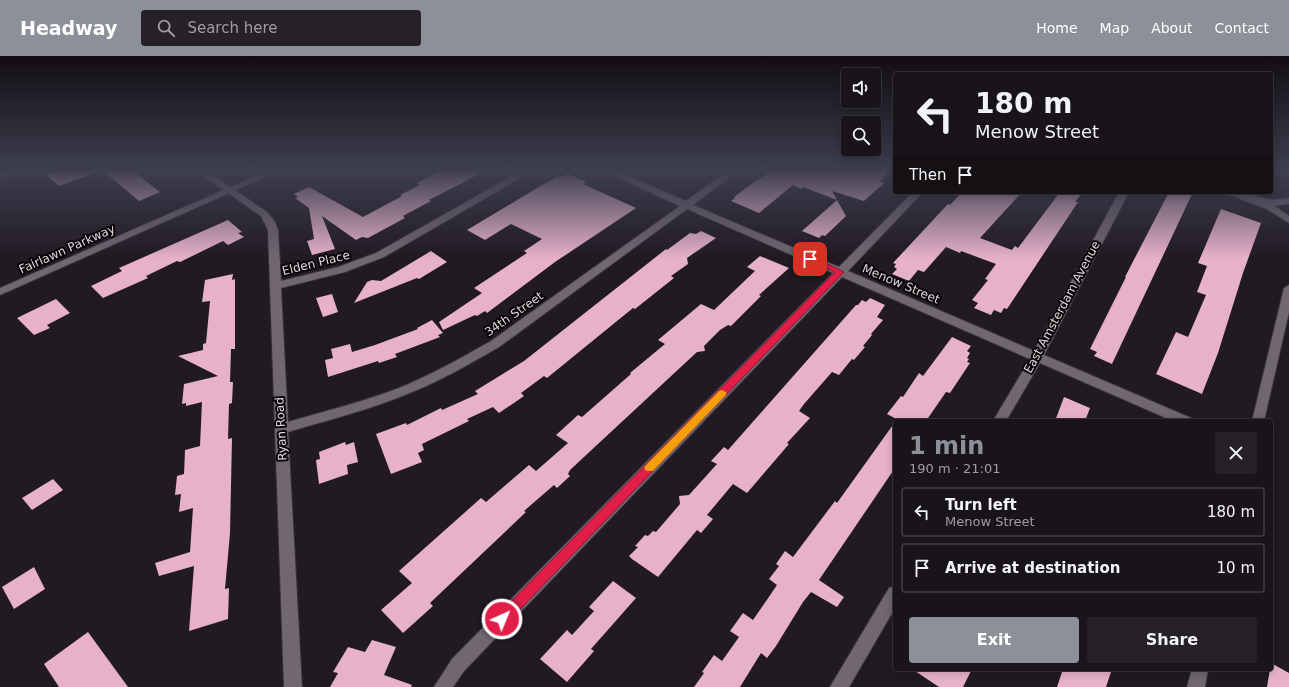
<!DOCTYPE html>
<html lang="en">
<head>
<meta charset="utf-8">
<style>
	:root { --surface:#19141a; --page:#262127; --text:#f1f3f6; --muted:#9f9ea2; --line:#373339; --accent:#8c9099 }
	body { margin:0; font-family:"DejaVu Sans",sans-serif; background:var(--page); color:var(--text); height:100vh; display:flex; flex-direction:column; font-size:15px; white-space:nowrap }
	* { box-sizing:border-box; margin:0 }
	p { font-size:13px; color:var(--muted) }
	.icon { flex:none; width:22px; height:22px; fill:none; stroke:currentColor; stroke-width:2; stroke-linecap:round; stroke-linejoin:round }
	.map { position:relative; flex:1; overflow:hidden }
	.details { position:absolute; left:893px; top:363px; width:380px; height:252px; display:flex; flex-direction:column; background:var(--surface); border-radius:4px; box-shadow:0 2px 10px #0003,0 0 0 1px var(--line) }
	.details>* { flex:none }
	.hud { position:absolute; left:893px; top:16px; width:380px; height:122px; border-radius:4px; box-shadow:0 2px 10px #0003,0 0 0 1px var(--line); background:#19141a; color:var(--text); overflow:hidden }
	.fabs { position:absolute; left:841px; top:12px; display:grid; gap:8px }
	.fabs a { display:grid; place-items:center; width:40px; height:40px; border-radius:4px; background:var(--surface); box-shadow:0 2px 10px #0003,0 0 0 1px var(--line); font-size:20px }
	.pin { position:absolute; display:grid; place-items:center; width:34px; height:34px; color:#fff; margin:-17px; border-radius:8px; box-shadow:0 2px 6px #0006 }
	.me { position:absolute; width:44px; margin:-22px; rotate:44deg; stroke-linejoin:round; filter:drop-shadow(0 0 3px #0008) }
	.turn { display:flex; align-items:center; gap:14px; height:84px; padding:0 16px; font-size:18px }
	.turn .icon { width:52px; height:52px; stroke-width:2.5 }
	.turn b { display:block; font-size:28px; line-height:34px }
	.then { display:flex; align-items:center; height:38px; padding:0 16px; background:#0003; gap:8px; font-size:15px }
	.round { display:grid; place-items:center; flex:none; width:42px; height:42px; border-radius:4px; background:var(--page) }
	.overview { display:flex; align-items:center; justify-content:space-between; height:68px; padding:0 16px }
	h1 { font-size:24px; font-weight:800; line-height:30px; color:var(--accent) }
	.primary-button { display:flex; gap:8px; margin-top:auto; padding:8px 16px }
	.primary-button a { flex:1; height:46px; border-radius:4px; background:var(--accent); color:#fff; font-size:16px; font-weight:800; line-height:46px; text-align:center }
	.primary-button a+a { background:var(--page); color:var(--text) }
	ul { padding:0; list-style:none }
	li { display:flex; align-items:center; gap:12px; height:50px; margin:0 8px 6px; padding:0 8px; border:2px solid var(--line); border-radius:4px }
	li div { flex:1 }
	li b { display:block; font-size:15px }
	li em { font-style:normal }
	header { display:flex; align-items:center; gap:24px; box-sizing:border-box; height:56px; padding:0 20px; background:var(--accent); color:#fff }
	header strong { font-size:19px }
	nav { display:flex; gap:22px; margin-inline-start:auto; font-size:14px }
	.search { width:280px; height:36px; background:var(--page); display:flex; align-items:center; gap:10px; box-sizing:border-box; padding:0 14px; border-radius:4px; color:var(--muted); font-size:15px }
	.map>svg:first-child { display:block }
	.building { fill:#e6b1c9 }
	.lines { fill:none; stroke-linecap:round; stroke-linejoin:round }
	.lane-casing { stroke:#3a343a; stroke-width:2 }
	.street-casing { stroke:#3a343a; stroke-width:2 }
	.secondary-casing { stroke:#3a343a; stroke-width:2 }
	.lane { fill:#706770; fill-rule:evenodd }
	.street { fill:#706770; fill-rule:evenodd }
	.secondary { fill:#706770; fill-rule:evenodd }
	.route { fill:#e11d48; stroke:#92132f }
	.slow { fill:#f59e0b }
	.labels { text-anchor:middle; stroke-width:4; stroke-linejoin:round; paint-order:stroke }
	.street-label { font-size:12px; fill:#dfdadf; stroke:#090609 }
</style>
</head>
<body>
<header>
<strong>Headway</strong>
<div class="search"><svg class="icon" aria-label="search" viewBox="0 0 24 24"><circle cx="10" cy="10" r="6"/><path d="M15 15l6 6"/></svg>Search here</div>
<nav><a>Home</a><a>Map</a><a>About</a><a>Contact</a></nav>
</header>
<div class="map">
<svg width="1289" height="631" viewBox="0 0 1289 631">
	<rect width="100%" height="100%" fill="#211a22"/>
	<path class="building" d="M59,114H97L98,116L59,130L46,119Z
		M102,114H132L160,136L139,145Z
		M442,114H487L429,144L431,145L403,160L405,162L368,182L362,181L356,184L322,160L335,193L312,199L307,185L314,183L309,152L295,142L298,141L294,138L309,131L363,161L402,140L400,139L420,129L417,127Z
		M757,114H891L880,125L884,127L864,145L832,135L837,144L803,131L801,133L793,129L759,157L731,145L735,142L734,141L754,126L767,118Z
		M568,118L586,126L583,128L636,152L555,206L487,257L485,255L477,260L475,259L443,274L439,266L482,237L474,232L527,197L524,195L542,183L511,168L485,184L467,174L537,132L557,121L559,122Z
		M962,136H1022L980,182L1012,194L1015,190L1018,192L1060,136H1083L1075,146H1078L1007,253L1004,252L1001,257L994,254L991,259L974,252L978,247L972,244L988,224L985,223L996,208L961,195L960,197L946,191L924,216L918,214L909,225L892,218L897,213L894,211L896,208L893,207L948,148L950,149Z
		M1169,136H1193L1112,308L1094,300L1097,296L1090,293L1126,221H1125Z
		M837,144L846,160L825,180L822,179L819,182L802,175Z
		M1221,153L1261,167L1243,217L1218,297L1202,338L1156,318L1176,276L1188,281L1206,239L1197,236L1207,210L1198,207Z
		M228,164L242,176L238,177L244,181L228,189L223,185L180,206L177,205L146,220L148,222L103,242L91,230L122,215L119,212Z
		M701,175L716,182L687,202L688,208L671,220L674,222L635,253L633,252L547,322L544,320L521,337L524,340L499,357L493,351L467,363L469,365L422,388L424,394L418,397L422,406L391,418L376,378L406,367L407,369L441,352L442,354L478,338L475,335L524,305L666,193L667,194L690,177L696,178Z
		M431,195L447,206L419,223L417,222L354,247L367,226L372,224L381,225Z
		M760,200L789,212L759,239L761,240L731,270L728,269L720,274L704,290L705,295L697,296L570,414L568,418L570,420L557,432L554,429L524,455L526,456L430,547L433,550L403,577L381,554L412,527L399,515L481,442L486,446L529,409L536,415L568,387L556,379L578,359L582,361L631,318L630,317L665,288L658,284L701,248L714,254L755,215L747,211Z
		M233,218L232,224L235,223V293H231L230,326H233L232,347L229,348L228,383L232,382L230,477L225,533L229,532L228,563L189,575L194,510L159,520L155,507L190,496L193,452L179,456L181,438L175,439L177,420L184,418L185,394L200,390L202,346L186,350V347L182,348L184,328L218,320L178,300L203,294V288L206,287L210,245L202,246L205,224Z
		M332,238L338,256L323,261L316,242Z
		M870,242L885,249L877,261L883,264L871,278L872,279L863,290L865,291L854,304L852,303L839,319L832,316L804,348L799,355L810,362L787,387L789,388L747,437L733,428L707,459L713,463L701,477L697,474L658,521L632,503L629,500L638,491L635,490L645,479L648,480L653,475L656,476L680,448L679,440L689,439L717,408L711,405L724,391L728,394L856,249H858L862,244L866,246Z
		M56,243L70,257L47,269L50,272L34,279L17,262Z
		M432,264L443,277L438,279L440,281L395,298L397,301L379,307L378,305L328,321L325,304L333,302L331,293L350,288L352,296L375,289L418,273L417,272Z
		M952,281L971,290L967,295L970,297L967,302L969,303L967,306L970,307L950,337L946,336L926,365H900L887,358L901,340L903,341L919,317L923,320Z
		M1064,341L1090,352L1085,365H1055Z
		M895,366V412L819,524L844,541L837,551L811,536L803,546L776,590L767,602L761,597L740,631H694L704,617L702,616L714,599L722,605L739,581L730,575L743,557L753,564L777,529L769,523L779,510L776,508L785,495L793,501L835,445L837,447Z
		M345,386L346,389L354,386L358,406L347,409L348,418L319,428L316,404L320,403L319,396Z
		M53,423L63,434L32,454L22,442Z
		M34,511L45,533L14,553L2,531Z
		M613,525L636,542L591,593L594,595L567,626L540,603L567,574L572,579L594,555L589,551Z
		M88,576L128,631H59L44,608Z
		M372,584L396,591L384,619L412,629L411,631H330L338,617L333,616L348,591L365,596Z
		M1271,607L1289,617V631H1267Z
		M912,613H972L963,631H939Z
		M1063,613H1112L1106,631H1057Z"/>
	<g class="lines">
		<g class="lane-casing">
			<path id="lane" d="M1271,114H1276L1274,119H1271Z
				M1280,114H1288L1285,116Z"/>
		</g>
		<g class="street-casing">
			<path id="street" d="M7,114H20L0,123V117Z
				M195,114H205L267,156L275,166L278,174L281,225L338,211L376,197L523,114H534L384,201L345,216L281,232L288,366C325,355 363,346 399,332C431,319 461,302 491,285L680,150L601,114H613L686,145L729,114H739L693,149L839,211L913,136H923L848,215L1034,295L1119,136H1129L1044,299L1191,362L1192,365H1173L1040,307L1006,365H993L1030,303L842,221L464,615L453,631H434L452,603L833,217L687,153L499,291C469,308 439,326 407,338C369,354 328,364 288,376L302,631H284L268,174L261,160Z
				M1243,138L1273,149L1289,160V167L1267,153L1240,143L1238,141Z
				M1289,229V256L1264,365H1252L1284,232Z
				M895,530V552L849,631H830L889,532Z
				M1192,613H1208L1205,631H1187Z"/>
		</g>
		<g class="secondary-casing">
			<path id="secondary" d="M269,114H281L0,239V232Z
				M1223,136H1239L1273,144L1289,142V148L1273,150L1225,138Z"/>
		</g>
		<use href="#lane" class="lane"/>
		<use href="#street" class="street"/>
		<use href="#secondary" class="secondary"/>
	</g>
	<linearGradient id="sky" x2="0" y2="1"><stop stop-color="#120e13"/><stop offset="0.56" stop-color="#3d3e4f"/><stop offset="1" stop-color="#3d3e4f" stop-opacity="0"/></linearGradient>
	<rect width="1289" height="203" fill="url(#sky)"/>
	<path class="route" d="M807,201H813L844,216L507,567L502,569L498,567L496,563L498,559L835,216L807,204Z"/>
	<path class="slow" d="M722,334L727,337L725,340L653,415H646L644,412L646,409L719,335Z"/>
	<g class="labels">
		<g class="street-label">
			<text transform="translate(67 193) rotate(-24)" y="4">Fairlawn Parkway</text>
			<text transform="translate(316 207) rotate(-14)" y="4">Elden Place</text>
			<text transform="translate(901 228) rotate(23)" y="4">Menow Street</text>
			<text transform="translate(1062 251) rotate(-62)" y="4">East Amsterdam Avenue</text>
			<text transform="translate(514 258) rotate(-35)" y="4">34th Street</text>
			<text transform="translate(281 373) rotate(-93)" y="4">Ryan Road</text>
		</g>
	</g>
</svg>
<div class="fabs">
<a><svg class="icon" aria-label="sound" viewBox="0 0 24 24"><path d="M4 9h4l5-4v14l-5-4H4zM17 9q2 3 0 6"/></svg></a>
<a><svg class="icon" aria-label="search" viewBox="0 0 24 24"><circle cx="10" cy="10" r="6"/><path d="M15 15l6 6"/></svg></a>
</div>
<div class="pin" style="left:810px;top:203px;background:#d93025"><svg class="icon" aria-label="arrive" viewBox="0 0 24 24"><path d="M6 21V4h12l-3 4 3 4H6"/></svg></div>
<svg class="me" style="left:502px;top:563px" viewBox="-20 -20 40 40"><circle r="17" fill="#e11d48" stroke="#fff" stroke-width="3"/><path d="M0-11L8 9 0 5-8 9z" fill="#fff"/></svg>
<div class="hud">
<div class="turn"><svg class="icon" aria-label="left" viewBox="0 0 24 24"><path d="M17 20v-9H6M10 6l-5 5 5 5"/></svg><div><b>180 m</b>Menow Street</div></div>
<div class="then">Then<svg class="icon" aria-label="arrive" viewBox="0 0 24 24"><path d="M6 21V4h12l-3 4 3 4H6"/></svg></div>
</div>
<section class="details">
<div class="overview"><div><h1>1 min</h1><p>190 m · 21:01</p></div><a class="round"><svg class="icon" aria-label="close" viewBox="0 0 24 24"><path d="M6 6l12 12M18 6L6 18"/></svg></a></div>
<ul>
<li><svg class="icon" aria-label="left" viewBox="0 0 24 24"><path d="M17 20v-9H6M10 6l-5 5 5 5"/></svg><div><b>Turn left</b><p>Menow Street</p></div><em>180 m</em></li>
<li><svg class="icon" aria-label="arrive" viewBox="0 0 24 24"><path d="M6 21V4h12l-3 4 3 4H6"/></svg><div><b>Arrive at destination</b></div><em>10 m</em></li>
</ul>
<div class="primary-button"><a>Exit</a><a>Share</a></div>
</section>
</div>
</body>
</html>
